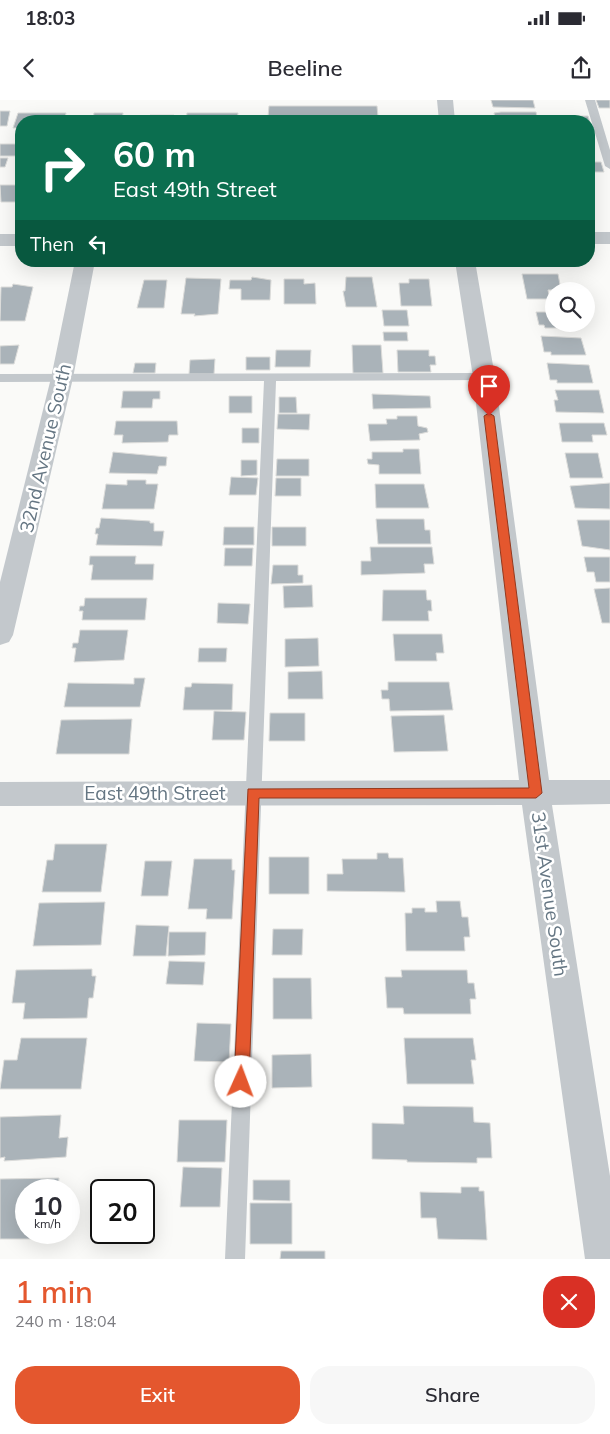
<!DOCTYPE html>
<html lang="en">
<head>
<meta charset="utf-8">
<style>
	:root { --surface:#fff; --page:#f7f7f7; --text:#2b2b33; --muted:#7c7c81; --accent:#e4572e }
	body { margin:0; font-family:Mulish,sans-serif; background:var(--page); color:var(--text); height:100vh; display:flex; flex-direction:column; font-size:19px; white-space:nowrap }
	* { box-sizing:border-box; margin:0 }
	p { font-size:16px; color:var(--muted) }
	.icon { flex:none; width:28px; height:28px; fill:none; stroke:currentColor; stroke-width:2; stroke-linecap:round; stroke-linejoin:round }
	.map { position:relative; height:1159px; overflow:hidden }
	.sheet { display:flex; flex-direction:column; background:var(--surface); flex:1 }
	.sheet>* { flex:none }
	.hud { position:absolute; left:15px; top:15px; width:580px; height:152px; border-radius:20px; box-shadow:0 5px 20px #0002; background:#0b6e4f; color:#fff; overflow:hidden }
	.buttons { position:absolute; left:545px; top:182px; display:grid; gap:10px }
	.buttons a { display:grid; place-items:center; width:50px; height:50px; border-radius:50%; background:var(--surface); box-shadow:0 5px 20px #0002; font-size:25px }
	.speed { position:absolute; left:15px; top:1079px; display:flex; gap:10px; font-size:25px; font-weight:700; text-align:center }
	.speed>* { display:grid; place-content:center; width:65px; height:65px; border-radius:50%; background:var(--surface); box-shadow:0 5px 20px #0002; line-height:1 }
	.speed small { font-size:12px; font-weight:400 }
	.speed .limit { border:2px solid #111; border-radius:8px; background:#fff; color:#111 }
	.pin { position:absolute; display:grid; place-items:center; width:42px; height:42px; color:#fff; margin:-51px -21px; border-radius:50% 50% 50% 0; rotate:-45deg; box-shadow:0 0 5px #0007 }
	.pin .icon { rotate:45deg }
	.me { position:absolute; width:55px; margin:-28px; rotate:2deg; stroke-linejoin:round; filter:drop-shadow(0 0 4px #0008) }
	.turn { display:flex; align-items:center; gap:18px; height:105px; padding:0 15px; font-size:22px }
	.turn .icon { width:65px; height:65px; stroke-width:2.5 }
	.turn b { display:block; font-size:35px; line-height:42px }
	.then { display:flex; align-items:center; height:48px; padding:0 15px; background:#0003; gap:10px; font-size:19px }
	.round { display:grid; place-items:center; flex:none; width:52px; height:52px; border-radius:20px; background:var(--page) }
	.overview { display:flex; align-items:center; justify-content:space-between; height:85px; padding:0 15px }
	h1 { font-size:30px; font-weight:600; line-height:38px; color:var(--accent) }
	.primary-button { display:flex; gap:10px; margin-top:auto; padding:10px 15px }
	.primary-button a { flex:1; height:58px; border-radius:20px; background:var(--accent); color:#fff; font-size:20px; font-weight:600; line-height:58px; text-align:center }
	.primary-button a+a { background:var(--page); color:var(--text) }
	.status { display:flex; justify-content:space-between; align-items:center; height:35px; padding:0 25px; background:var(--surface); direction:ltr }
	.status svg { height:14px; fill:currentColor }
	header { display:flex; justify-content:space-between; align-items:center; height:65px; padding:0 15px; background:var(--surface); font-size:22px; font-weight:600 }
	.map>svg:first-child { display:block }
	.building { fill:#aab3b9; stroke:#dcdcda }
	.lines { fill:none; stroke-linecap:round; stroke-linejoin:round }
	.service { fill:#c3c8cc; fill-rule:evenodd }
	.minor { fill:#c3c8cc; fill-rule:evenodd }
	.tertiary { fill:#c3c8cc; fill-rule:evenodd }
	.route { fill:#e4572e; stroke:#94391e }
	.labels { text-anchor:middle; stroke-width:5; stroke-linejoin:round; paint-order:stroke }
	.street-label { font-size:19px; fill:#657683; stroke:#fff }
</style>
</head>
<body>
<div class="status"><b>18:03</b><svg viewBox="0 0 49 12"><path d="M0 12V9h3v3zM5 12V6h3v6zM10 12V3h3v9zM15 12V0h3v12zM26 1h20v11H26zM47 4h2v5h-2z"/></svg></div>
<header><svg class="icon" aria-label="back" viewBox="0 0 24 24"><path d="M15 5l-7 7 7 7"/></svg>Beeline<svg class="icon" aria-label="share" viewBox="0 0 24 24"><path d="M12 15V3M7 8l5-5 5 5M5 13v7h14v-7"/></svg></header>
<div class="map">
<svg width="610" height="1159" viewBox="0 0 610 1159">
	<rect width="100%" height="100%" fill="#fafaf8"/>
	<path class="building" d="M491,0H533L535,8L493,7Z
		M596,0H610V8H599Z
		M269,6H377L378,17H393L394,21H252V17H268Z
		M0,11H10L7,26H0Z
		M501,12H536L538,21H496L494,13Z
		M18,13H66L64,21H21V28H13Z
		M94,13H123L122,21H93Z
		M187,13H238L237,21H186Z
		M150,15H174L173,21H148Z
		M574,16H588L591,25H589V21H575Z
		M69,17H90L89,21H68Z
		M0,44H21V56H0Z
		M0,58H8L5,67H0Z
		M589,62H601L604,72H589Z
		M0,85H21V102H1Z
		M522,174H558L561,190H548L550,199H527Z
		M252,177L271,180L270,200H241V189H229L230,180H251Z
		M346,177H372L377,207H346L343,191H345Z
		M186,178L221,179L218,214L194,216L195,214H181Z
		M284,179H304V184L315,183L316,204H284Z
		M409,179H429L432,206H401L399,183H409Z
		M144,180H167L164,208H137Z
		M13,184L33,187L25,221H0L1,187H12Z
		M382,210H407L409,226H384Z
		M536,212H554V224H580V228H545L544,225H539Z
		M383,232H407L408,241H384Z
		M541,236L581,238L586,255H551V252H544Z
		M19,245L14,264H0V246Z
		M352,245H381L383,273H353Z
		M276,250H311L310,267H275Z
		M397,250H429V256H435L436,265H430L431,272H398Z
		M246,257H270V270H246Z
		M215,259L214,274H189L190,260Z
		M135,263H156L155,273H133Z
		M547,263L589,265L593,283H557V280H550Z
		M555,290H599L604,313L556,312L554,300H558Z
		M123,291H160V299H153L152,308H121Z
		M372,294L430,296L431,308L373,309Z
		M229,296H252V313H229Z
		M279,297H296L297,313H279Z
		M278,314H310L309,330L277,329Z
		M397,316H417L418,326L427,328L428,332L419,334L420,340L370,341L368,324H387L386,319H397Z
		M116,321H177L178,335H169L168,342L122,343L123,335H114Z
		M559,323H604L607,335H592L593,342H562Z
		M242,328H259V343H242Z
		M403,349H419L421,374H379V365L368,364L367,359H372V352H403Z
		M113,352L167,357L166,366H159L157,374L109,373Z
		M565,353H598L603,378H570Z
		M277,359H309V376H276Z
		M241,360H257V375L241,376Z
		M231,377L258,378L256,395H229Z
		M276,378H301V396H275Z
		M127,380H146V384H158L154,409H102L106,384L127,385Z
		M610,383V409L575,408L570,386Z
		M375,384H424L429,408H376Z
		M101,418L150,421V423H154V431H164L162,446L96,445L98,434H95L96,428H99Z
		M376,419H424L425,430H430L431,444H378Z
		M577,420H610V450L582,446Z
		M224,427H254V445H223Z
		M272,427H306V446H272Z
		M370,447H432L434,464H424L425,473L361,475V461H371Z
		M225,448H253L252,466H224Z
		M90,456H136L135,464H154L153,480H91L93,465H89Z
		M584,457H610V482H596L594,472H587Z
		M273,465H298V475H303V483L271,484Z
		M312,485L313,507L284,508L283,486Z
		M610,488V523H602L594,489Z
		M383,490H426L427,500H431L432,511H428L429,521H382Z
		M85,498H147L145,520H82L83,511H79L80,506H84Z
		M218,503L250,504L248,524L217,523Z
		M80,530H128L124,560L74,562L76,548H72L73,543H78Z
		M393,534H442L444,553H436L437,561H395Z
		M318,538L319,566L285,567V539Z
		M199,548H227L226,562H198Z
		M322,571L323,599H288V572Z
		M134,578H145L140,607H64L68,583L134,584Z
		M388,582H449L453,610L390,611L389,599H382L381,590H388Z
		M192,583L233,584L232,610H183L185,587H191Z
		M214,611L246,612L244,640H212Z
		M270,613H305V641H269Z
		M444,615L448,651L394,652L391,616Z
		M132,619L129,654H56L61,620Z
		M55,744H107L101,792H42L47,760H53Z
		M377,753H388L389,758H403L405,792L327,791V774H343L342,759H377Z
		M269,757H309V794H269Z
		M194,759H232V770H235L232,819H206L207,809H188Z
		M145,761H172L168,796H141Z
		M436,801H460L462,817H468L470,837H464L465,851H406L405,813H412V808H425V812H437Z
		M105,802L101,845L33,846L39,803Z
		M136,825L169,826L166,856H133Z
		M273,829H303L302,855H272Z
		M169,832H206L205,855L168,856Z
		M169,861L205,862L203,885L166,884Z
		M92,869V876H96L93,898H89L87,918L23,919L25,903H12L16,870Z
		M401,870H467L468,883H474L476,899H470L471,914H404L403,908H387L385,877H402Z
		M273,878H311L312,919H273Z
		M197,923L231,924L229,962L194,961Z
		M21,938H87L81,989H0L4,960H17Z
		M404,938H473L476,960H471L474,984H407Z
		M311,954L312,987L272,988V955Z
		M403,1006L473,1007L474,1022L490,1023L492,1058H477V1063L407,1062V1060L372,1059V1023L404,1024Z
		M61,1015L59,1038L68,1037L66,1057L4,1061L5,1057L0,1058V1017Z
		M179,1020H227L225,1062H177Z
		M183,1067L222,1068L220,1107H180Z
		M59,1078L58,1090H26V1132H53L52,1139H0V1079Z
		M253,1080H290V1101L253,1100Z
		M461,1087H479V1091H484L487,1140L438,1139L436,1118H421L420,1092L461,1093Z
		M250,1103H292V1144H250Z
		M281,1151H325V1159H280Z"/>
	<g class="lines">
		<path class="service" d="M585,0H595L610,50V69L605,66Z
			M484,273L490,277L488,280L276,281L245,1159H225L264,281L0,282V274Z"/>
		<path class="minor" d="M437,0H453L455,21H439Z
			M75,161H95L73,278L13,535L9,542L0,545V482L51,278Z
			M455,161H475L495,277L549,680H610V704L552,705L610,1076V1159H585L522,705L0,706V682L519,680L473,277Z"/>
		<path class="tertiary" d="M589,132H610V144H589Z
			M0,134H21V146H0Z"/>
	</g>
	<path class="route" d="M489,313L494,316L542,693L536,698H259L249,982L246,987L241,989L236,987L234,982L248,689L529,688L484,316Z"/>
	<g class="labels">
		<g class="street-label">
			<text transform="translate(45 348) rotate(-77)" y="7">32nd Avenue South</text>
			<text x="155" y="700">East 49th Street</text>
			<text transform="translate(550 794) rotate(82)" y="7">31st Avenue South</text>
		</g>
	</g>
</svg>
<div class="buttons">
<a><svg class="icon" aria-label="search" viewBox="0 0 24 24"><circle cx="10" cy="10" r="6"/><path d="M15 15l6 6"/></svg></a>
</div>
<div class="speed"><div>10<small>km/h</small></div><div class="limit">20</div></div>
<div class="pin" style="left:489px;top:316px;background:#d93025"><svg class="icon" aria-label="arrive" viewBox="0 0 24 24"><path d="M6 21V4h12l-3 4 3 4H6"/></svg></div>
<svg class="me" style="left:241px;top:982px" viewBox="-20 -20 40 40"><circle r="19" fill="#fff"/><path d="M0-13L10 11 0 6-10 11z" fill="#e4572e"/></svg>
<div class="hud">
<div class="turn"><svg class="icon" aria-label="right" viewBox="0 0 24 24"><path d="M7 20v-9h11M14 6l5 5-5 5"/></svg><div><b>60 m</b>East 49th Street</div></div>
<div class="then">Then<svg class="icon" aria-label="left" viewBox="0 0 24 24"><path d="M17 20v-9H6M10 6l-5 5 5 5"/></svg></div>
</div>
</div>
<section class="sheet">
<div class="overview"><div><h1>1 min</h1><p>240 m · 18:04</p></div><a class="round" style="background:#d93025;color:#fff"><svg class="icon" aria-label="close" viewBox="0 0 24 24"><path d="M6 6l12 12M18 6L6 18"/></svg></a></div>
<div class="primary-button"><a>Exit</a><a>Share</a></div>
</section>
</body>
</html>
